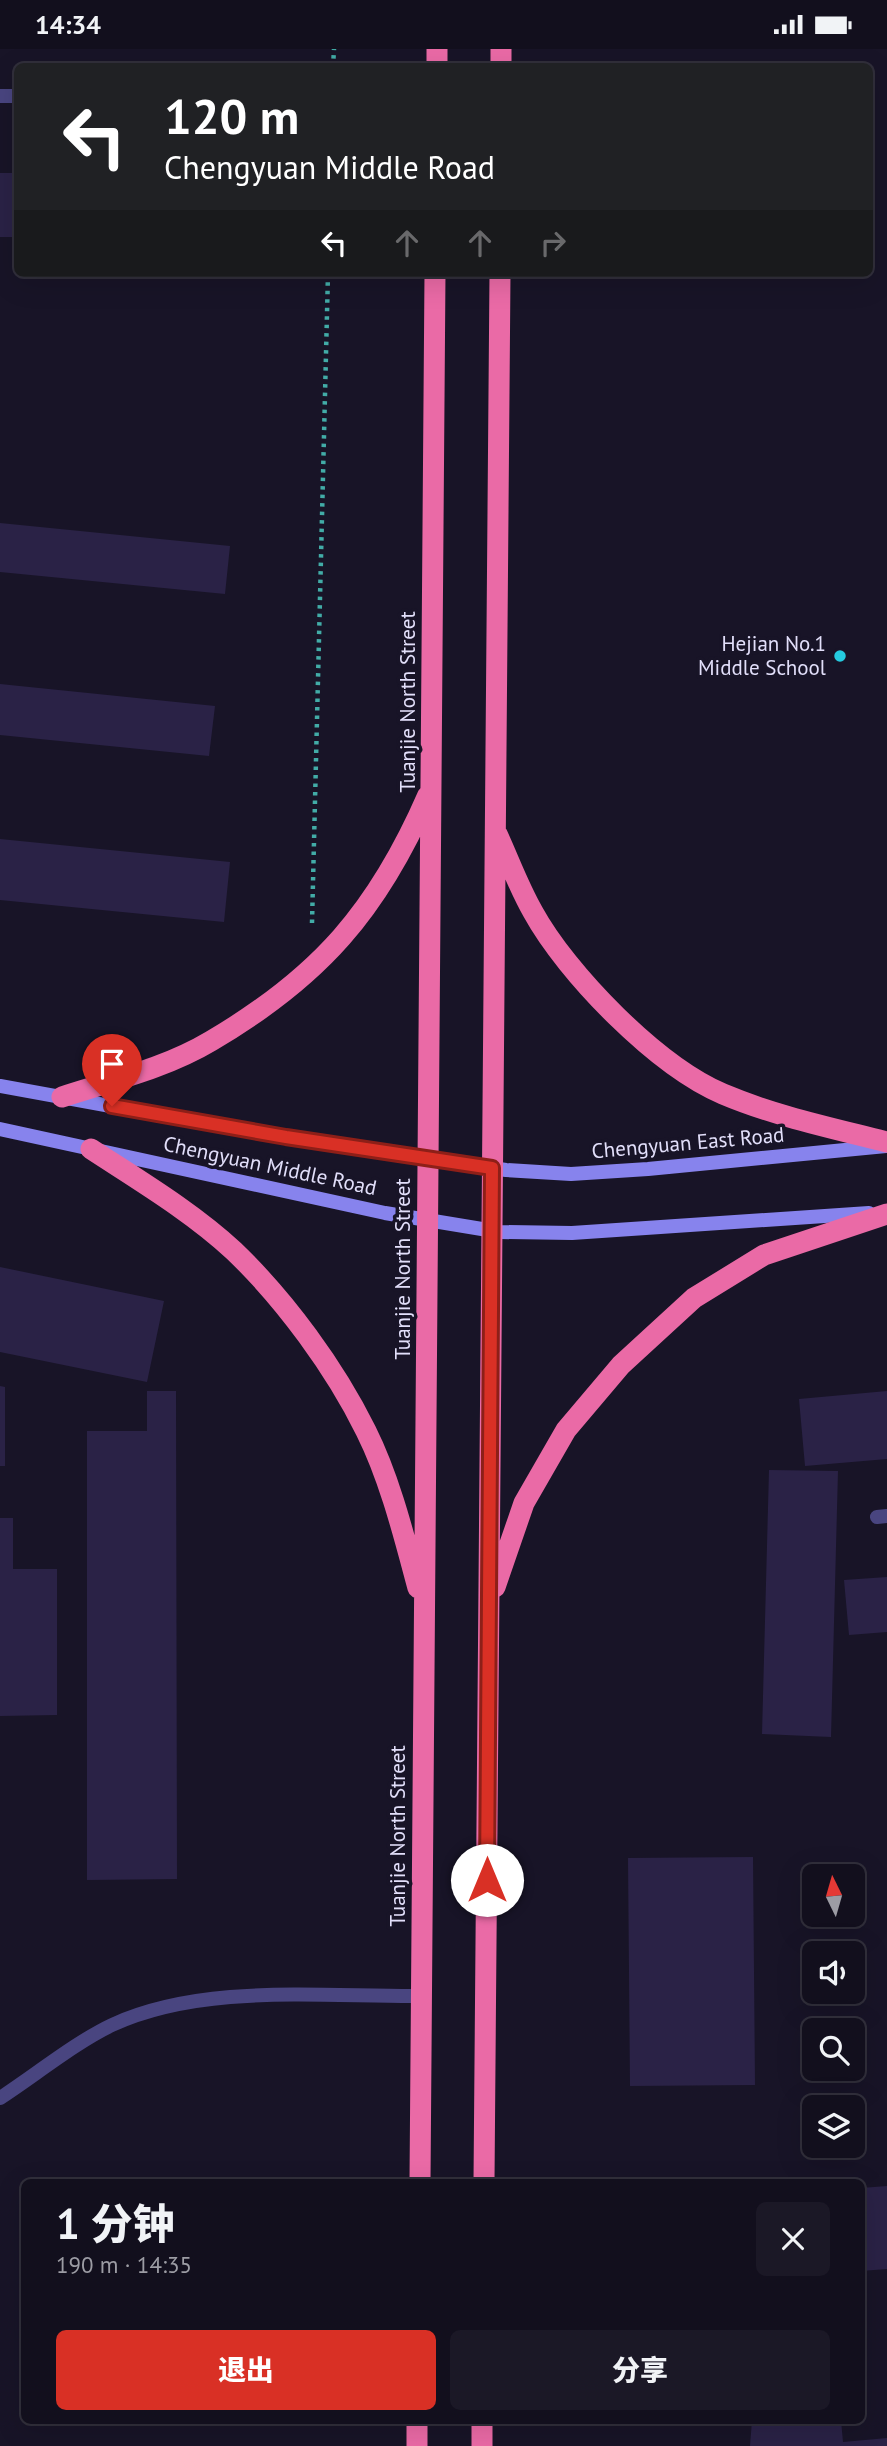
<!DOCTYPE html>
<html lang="zh">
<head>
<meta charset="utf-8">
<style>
	:root { --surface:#120f1d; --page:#1b1826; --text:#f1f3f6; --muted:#9c9ca4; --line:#312f3b; --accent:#d93025 }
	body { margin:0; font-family:"PT Sans","Noto Sans SC",sans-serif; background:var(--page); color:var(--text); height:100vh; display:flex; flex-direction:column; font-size:26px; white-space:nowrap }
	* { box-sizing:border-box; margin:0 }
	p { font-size:23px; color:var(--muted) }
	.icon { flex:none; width:38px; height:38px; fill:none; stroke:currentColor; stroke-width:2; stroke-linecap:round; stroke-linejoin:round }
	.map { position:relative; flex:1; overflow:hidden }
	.drawer { position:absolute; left:21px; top:2130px; width:844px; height:245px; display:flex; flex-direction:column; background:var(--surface); border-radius:10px; box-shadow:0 7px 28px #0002,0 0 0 2px var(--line) }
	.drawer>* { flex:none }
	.banner { position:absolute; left:14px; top:14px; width:859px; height:214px; border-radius:10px; box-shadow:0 7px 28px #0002,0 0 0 2px var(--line); background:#202124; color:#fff; overflow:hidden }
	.needle { width:46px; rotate:355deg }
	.tools { position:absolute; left:802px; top:1815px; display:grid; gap:14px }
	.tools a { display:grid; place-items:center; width:63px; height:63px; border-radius:10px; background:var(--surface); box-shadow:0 7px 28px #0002,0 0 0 2px var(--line); font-size:35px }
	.pin { position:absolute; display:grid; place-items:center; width:60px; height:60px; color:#fff; margin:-72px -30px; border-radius:50% 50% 50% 0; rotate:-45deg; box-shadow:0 0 7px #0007 }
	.pin .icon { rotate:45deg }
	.me { position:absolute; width:77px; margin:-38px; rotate:0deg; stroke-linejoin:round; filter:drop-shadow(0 0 5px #0008) }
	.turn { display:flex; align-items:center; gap:24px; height:147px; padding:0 35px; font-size:32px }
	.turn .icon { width:91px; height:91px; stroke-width:2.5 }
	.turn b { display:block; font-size:49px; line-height:60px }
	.lanes { display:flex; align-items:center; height:66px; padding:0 35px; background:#0003; justify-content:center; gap:35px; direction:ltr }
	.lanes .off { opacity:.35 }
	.round { display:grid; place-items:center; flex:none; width:74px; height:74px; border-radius:10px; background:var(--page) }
	.overview { display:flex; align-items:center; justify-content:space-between; height:119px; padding:0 35px }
	h1 { font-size:42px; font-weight:800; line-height:52px }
	.action { display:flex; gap:14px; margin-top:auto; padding:14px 35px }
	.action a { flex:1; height:80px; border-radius:10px; background:var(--accent); color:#fff; font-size:28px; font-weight:800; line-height:80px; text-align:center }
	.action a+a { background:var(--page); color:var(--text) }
	.status { display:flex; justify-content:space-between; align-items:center; height:49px; padding:0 35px; background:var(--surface); direction:ltr }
	.status svg { height:19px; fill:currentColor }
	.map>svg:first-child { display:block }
	.building { fill:#2a2246 }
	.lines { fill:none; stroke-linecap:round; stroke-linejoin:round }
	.path { stroke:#42aca7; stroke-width:4.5; stroke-dasharray:3.5 5; stroke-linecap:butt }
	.lane { stroke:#494580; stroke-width:14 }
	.street { stroke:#494580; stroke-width:14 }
	.secondary { stroke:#8783ed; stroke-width:14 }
	.highway { stroke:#ea6aa6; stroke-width:21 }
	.route-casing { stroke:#8d1f18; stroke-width:18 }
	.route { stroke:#d93025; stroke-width:12 }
	.poi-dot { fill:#25cbe0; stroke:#181427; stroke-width:2.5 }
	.labels { text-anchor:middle; stroke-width:7; stroke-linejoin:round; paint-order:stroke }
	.poi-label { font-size:21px; fill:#e2dffa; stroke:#181427; text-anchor:end }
	.street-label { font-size:21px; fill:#e2dffa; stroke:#181427 }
</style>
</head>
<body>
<div class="status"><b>14:34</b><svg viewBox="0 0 49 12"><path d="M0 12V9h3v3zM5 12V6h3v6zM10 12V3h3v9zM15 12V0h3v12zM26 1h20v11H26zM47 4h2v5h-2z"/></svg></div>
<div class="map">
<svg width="887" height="2397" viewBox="0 0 887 2397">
	<rect width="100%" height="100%" fill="#181427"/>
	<path class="building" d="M0,124H18V188H0Z
		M0,474L230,497L225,545L0,523Z
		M0,635L215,657L209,707L0,686Z
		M0,790L230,813L224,873L0,851Z
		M0,1218L164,1252L147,1333L0,1303Z
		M0,1337L5,1338V1417H0Z
		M147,1342H176L177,1830L87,1831V1382H147Z
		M887,1342V1410L805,1417L799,1350Z
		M769,1421L838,1422L831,1688L762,1685Z
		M0,1469H13V1520H57V1666L0,1667Z
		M887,1528V1583L849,1586L844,1531Z
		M753,1808L755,2036L630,2037L628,1809Z
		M887,2137V2220L861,2222V2139Z
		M752,2371H841L843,2393L887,2389V2397H750Z"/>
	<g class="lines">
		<path class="path" d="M333,18L334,0
			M312,874L328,224"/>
		<path class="lane" d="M0,47H18
			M877,1468L887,1467"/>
		<path class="street" d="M0,2049C34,2027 76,1993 112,1976C203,1934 322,1948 422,1947"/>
		<path class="secondary" d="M0,1037L286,1089L506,1121L571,1125L648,1120L886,1097
			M0,1080L385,1164L500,1183L572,1184L869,1164"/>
		<path class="highway" d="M437,18V0
			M501,18V0
			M497,785C509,811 519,839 533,863C567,925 657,1017 723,1045C775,1067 832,1079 887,1093
			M62,1048C111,1032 166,1019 211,992C320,928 378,861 428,746
			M91,1100C140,1132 192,1163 234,1202C285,1251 335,1319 366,1382C390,1430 404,1487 418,1539
			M495,1538L524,1454L566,1381L621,1316L694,1249L764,1206L887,1165
			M420,2133L435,224
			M484,2133L500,224
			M417,2397V2371
			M482,2397V2371"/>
	</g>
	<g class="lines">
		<g class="route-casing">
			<path id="route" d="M112,1057L286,1088L492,1119L487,1831"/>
		</g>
		<use href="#route" class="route"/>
	</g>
	<circle class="poi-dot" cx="840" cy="607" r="7"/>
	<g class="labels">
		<g class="poi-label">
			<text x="826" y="602">Hejian No.1<tspan x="826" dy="24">Middle School</tspan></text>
		</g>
		<g class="street-label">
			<text transform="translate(408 653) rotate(-90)" y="7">Tuanjie North Street</text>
			<text transform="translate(688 1094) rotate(-5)" y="7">Chengyuan East Road</text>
			<text transform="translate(270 1117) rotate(12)" y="7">Chengyuan Middle Road</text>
			<text transform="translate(403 1220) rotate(-90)" y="7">Tuanjie North Street</text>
			<text transform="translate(398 1787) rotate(-90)" y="7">Tuanjie North Street</text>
		</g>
	</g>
</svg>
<div class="tools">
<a><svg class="needle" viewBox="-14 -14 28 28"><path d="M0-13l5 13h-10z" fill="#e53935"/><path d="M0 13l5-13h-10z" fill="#9c9ca4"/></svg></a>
<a><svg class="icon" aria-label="sound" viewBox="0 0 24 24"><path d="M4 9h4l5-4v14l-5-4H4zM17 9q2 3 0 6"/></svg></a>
<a><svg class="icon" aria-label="search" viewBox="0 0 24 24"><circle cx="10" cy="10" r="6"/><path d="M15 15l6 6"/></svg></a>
<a><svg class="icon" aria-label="layers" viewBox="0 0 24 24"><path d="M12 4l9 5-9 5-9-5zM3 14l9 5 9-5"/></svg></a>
</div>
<div class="pin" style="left:112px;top:1057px;background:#d93025"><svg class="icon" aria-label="arrive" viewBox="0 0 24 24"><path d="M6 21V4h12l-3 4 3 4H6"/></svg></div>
<svg class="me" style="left:487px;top:1831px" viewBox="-20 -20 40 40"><circle r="19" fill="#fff"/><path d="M0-13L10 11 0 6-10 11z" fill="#d93025"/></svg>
<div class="banner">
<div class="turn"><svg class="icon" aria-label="left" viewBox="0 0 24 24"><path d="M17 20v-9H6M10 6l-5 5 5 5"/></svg><div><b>120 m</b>Chengyuan Middle Road</div></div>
<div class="lanes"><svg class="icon" aria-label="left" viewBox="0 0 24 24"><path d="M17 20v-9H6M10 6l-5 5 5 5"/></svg><svg class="icon off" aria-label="ahead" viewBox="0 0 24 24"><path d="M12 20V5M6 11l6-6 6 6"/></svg><svg class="icon off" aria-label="ahead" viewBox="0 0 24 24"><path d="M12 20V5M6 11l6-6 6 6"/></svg><svg class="icon off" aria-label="right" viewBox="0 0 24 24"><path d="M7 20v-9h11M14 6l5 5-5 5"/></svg></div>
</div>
<section class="drawer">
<div class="overview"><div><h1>1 分钟</h1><p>190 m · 14:35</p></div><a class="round"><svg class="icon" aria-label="close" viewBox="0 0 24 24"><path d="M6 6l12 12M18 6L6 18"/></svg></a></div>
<div class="action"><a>退出</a><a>分享</a></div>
</section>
</div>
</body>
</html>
